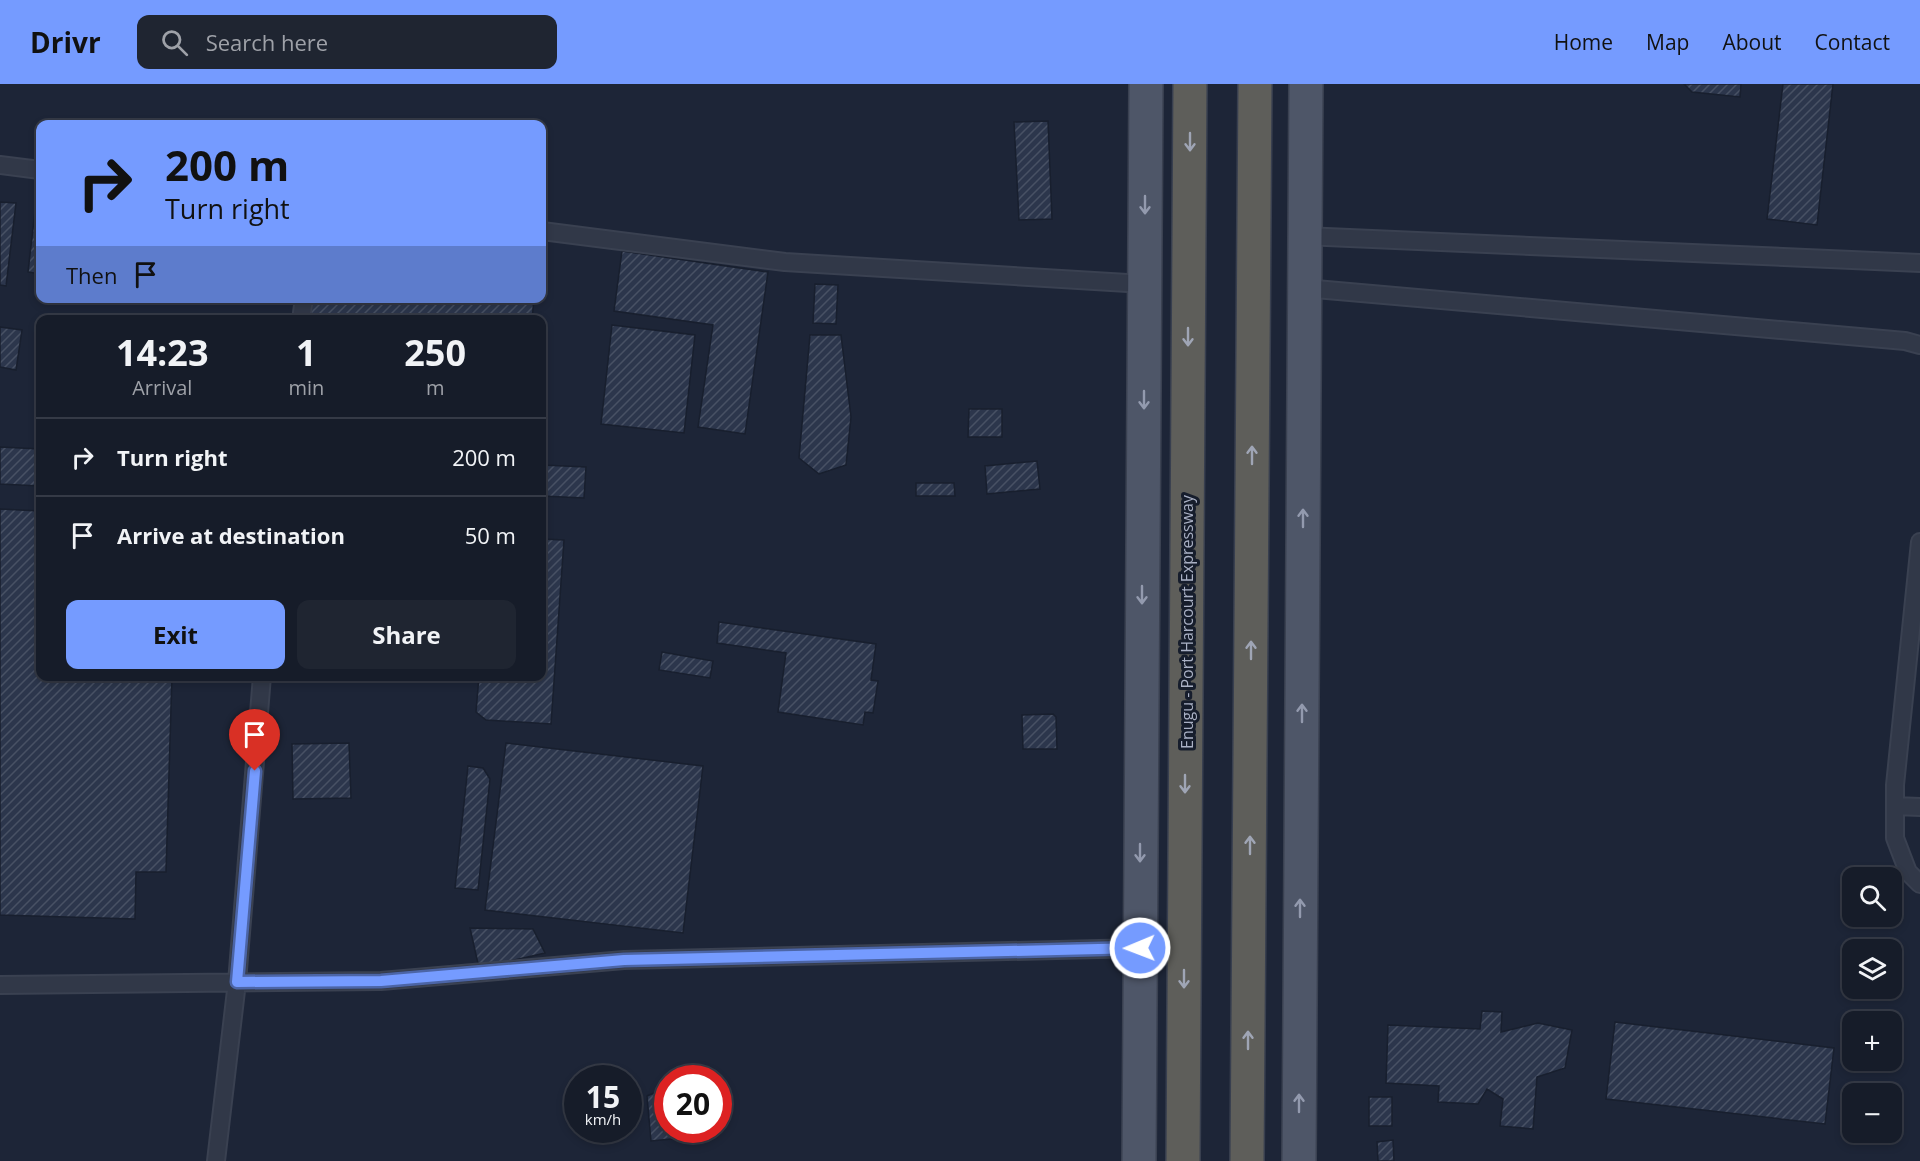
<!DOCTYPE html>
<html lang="en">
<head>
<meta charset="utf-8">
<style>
	:root { --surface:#161c29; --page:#1f2531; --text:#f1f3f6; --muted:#9ea1a8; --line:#353a46; --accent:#759bff }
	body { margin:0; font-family:"Open Sans",sans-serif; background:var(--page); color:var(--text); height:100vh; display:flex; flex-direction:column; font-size:22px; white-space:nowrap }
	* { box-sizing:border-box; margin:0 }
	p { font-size:20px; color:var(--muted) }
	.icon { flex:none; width:33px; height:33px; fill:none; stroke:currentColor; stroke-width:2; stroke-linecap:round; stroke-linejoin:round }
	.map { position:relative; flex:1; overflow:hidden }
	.details { position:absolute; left:36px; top:231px; width:510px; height:366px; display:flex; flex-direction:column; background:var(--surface); border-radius:12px; box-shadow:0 3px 9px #0003,0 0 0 2px var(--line) }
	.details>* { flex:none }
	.hud { position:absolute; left:36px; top:36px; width:510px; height:183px; border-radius:12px; box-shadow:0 3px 9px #0003,0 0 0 2px var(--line); background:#759bff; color:#111; overflow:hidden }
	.fabs { position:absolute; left:1842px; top:783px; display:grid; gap:12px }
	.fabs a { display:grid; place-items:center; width:60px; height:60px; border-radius:12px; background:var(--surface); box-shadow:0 3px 9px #0003,0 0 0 2px var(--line); font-size:30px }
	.speed { position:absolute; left:564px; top:981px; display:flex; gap:12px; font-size:30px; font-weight:700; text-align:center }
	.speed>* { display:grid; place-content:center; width:78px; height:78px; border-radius:50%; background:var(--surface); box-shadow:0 3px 9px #0003,0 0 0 2px var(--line); line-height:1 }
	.speed small { font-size:15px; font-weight:400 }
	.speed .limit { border:9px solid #d22; background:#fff; color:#111 }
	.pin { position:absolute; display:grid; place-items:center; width:51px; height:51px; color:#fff; margin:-62px -26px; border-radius:50% 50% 50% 0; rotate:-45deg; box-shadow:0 0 6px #0007 }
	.pin .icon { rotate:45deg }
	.me { position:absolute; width:66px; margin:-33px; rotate:269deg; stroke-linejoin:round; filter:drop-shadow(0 0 4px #0008) }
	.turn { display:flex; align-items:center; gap:21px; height:126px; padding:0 30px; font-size:27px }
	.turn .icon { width:78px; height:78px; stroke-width:2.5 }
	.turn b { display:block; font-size:42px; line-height:51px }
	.then { display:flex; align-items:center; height:57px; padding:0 30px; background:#0003; gap:12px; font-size:22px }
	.eta { display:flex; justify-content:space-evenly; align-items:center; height:102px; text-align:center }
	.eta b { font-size:36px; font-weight:700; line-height:42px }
	.primary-button { display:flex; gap:12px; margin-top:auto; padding:12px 30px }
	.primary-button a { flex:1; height:69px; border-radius:12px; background:var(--accent); color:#111; font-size:24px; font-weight:700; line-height:69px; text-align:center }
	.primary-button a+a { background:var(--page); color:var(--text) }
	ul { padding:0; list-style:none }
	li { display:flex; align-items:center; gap:18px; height:78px; padding:0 30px; border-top:2px solid var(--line) }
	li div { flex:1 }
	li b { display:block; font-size:22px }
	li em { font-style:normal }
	header { display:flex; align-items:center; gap:36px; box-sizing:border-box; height:84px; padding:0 30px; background:var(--accent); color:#111 }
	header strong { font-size:28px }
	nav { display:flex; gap:33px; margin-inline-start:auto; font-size:21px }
	.search { width:420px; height:54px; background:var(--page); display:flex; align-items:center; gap:15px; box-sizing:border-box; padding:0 21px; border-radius:12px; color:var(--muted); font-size:22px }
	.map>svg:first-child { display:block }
	.building { fill:url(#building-hatch); stroke:#181f2e; stroke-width:1.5 }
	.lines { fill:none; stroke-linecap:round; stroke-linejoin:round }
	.service-casing { stroke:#3a4151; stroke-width:20 }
	.primary-casing { stroke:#3a4151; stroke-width:36 }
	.trunk-casing { stroke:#383f4f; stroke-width:36 }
	.service { stroke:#313848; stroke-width:16 }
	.primary { stroke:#4e5668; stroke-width:33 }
	.trunk { stroke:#5e5e5a; stroke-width:33 }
	.oneway { stroke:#9fa5b5 }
	.oneway2 { stroke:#939aae }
	.route-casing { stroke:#4c65a6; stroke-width:15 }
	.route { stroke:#759bff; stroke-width:10 }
	.labels { text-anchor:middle; stroke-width:6; stroke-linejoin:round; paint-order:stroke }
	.street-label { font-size:16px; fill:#aab1c5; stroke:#161d2c }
</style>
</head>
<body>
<header>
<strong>Drivr</strong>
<div class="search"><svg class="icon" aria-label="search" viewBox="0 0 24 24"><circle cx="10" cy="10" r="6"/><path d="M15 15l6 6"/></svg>Search here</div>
<nav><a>Home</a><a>Map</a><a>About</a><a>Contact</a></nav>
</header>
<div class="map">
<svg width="1920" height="1077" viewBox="0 0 1920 1077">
	<defs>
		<pattern id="building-hatch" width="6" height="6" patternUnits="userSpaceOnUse" patternTransform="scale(1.5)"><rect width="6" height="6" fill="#2c364c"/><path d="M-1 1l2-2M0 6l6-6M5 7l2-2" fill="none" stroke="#485164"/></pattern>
	</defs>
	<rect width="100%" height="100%" fill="#1d2537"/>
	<path class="building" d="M1684,0H1741L1740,13L1692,8Z
		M1783,0H1833L1817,141L1767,135Z
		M1048,37L1052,135L1019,136L1014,38Z
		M37,110L40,111V190L28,188Z
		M0,118L16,119L6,202L0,201Z
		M622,167L768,188L745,350L698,343L713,241L614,227Z
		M815,200L838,201L836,240L813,239Z
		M313,214H534L532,236H310Z
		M612,241L695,251L684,349L601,340Z
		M0,243L22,246L16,286L0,283Z
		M810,251H841L851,333L846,381L819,390L799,374Z
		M40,298V332H36Z
		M969,325H1002V353H968Z
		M0,363L40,365V402L0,400Z
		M1037,377L1040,405L987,410L985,382Z
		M542,381L586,383L584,414L542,412Z
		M916,399H954L955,412H916Z
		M0,425L40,427V592H172L166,788H136L135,835L0,831Z
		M542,455L564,456L551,640L486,636L476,628L479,592H542Z
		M719,538L876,560L871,596L878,597L873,629L865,628L863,641L778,628L786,569L717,559Z
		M662,568L713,577L710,594L659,586Z
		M1053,630L1056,633L1057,665H1023L1022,631Z
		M349,659L351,714L293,715L292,660Z
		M506,659L703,682L683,849L485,826Z
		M468,682L483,684L490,695L478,806L455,804Z
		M470,844L533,845L545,869L479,884Z
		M1482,927L1502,928L1501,948L1538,939L1572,946L1565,984L1537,993L1533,1045L1500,1042L1503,1015L1487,1005L1478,1020L1438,1018L1439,1002L1386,999L1388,941L1480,945Z
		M1615,938L1834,964L1825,1040L1606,1015Z
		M668,1003V1046H690L691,1053L651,1057L647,1012Z
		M1369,1013H1392V1042H1369Z
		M1393,1056L1394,1077H1378L1377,1058Z"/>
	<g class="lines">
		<g class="service-casing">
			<path id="service" d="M0,81L40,86
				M542,147L785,178L1144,200
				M1304,152L1920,179
				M1304,204L1905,257L1920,261
				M301,236L304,214
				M1920,458L1895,701V754L1908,788L1920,800
				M1895,722L1920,723
				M0,901L381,897L624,876L1140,864
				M216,1077L237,898L262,592"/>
		</g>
		<g class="primary-casing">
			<path id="primary" d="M1139,1077L1146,0
				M1299,1077L1306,0"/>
		</g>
		<g class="trunk-casing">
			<path id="trunk" d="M1183,1077L1190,0
				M1247,1077L1255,0"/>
		</g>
		<use href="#service" class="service"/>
		<use href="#primary" class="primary"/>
		<use href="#trunk" class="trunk"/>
	</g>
	<defs><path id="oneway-shaft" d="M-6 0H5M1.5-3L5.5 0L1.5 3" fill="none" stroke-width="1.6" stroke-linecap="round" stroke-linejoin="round" transform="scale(1.5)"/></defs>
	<g class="oneway">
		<use href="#oneway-shaft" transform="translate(1190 58) rotate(90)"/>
		<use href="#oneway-shaft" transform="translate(1188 253) rotate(90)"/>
		<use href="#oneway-shaft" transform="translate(1252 371) rotate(-90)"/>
		<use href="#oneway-shaft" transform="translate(1251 566) rotate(-90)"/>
		<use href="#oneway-shaft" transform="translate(1185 700) rotate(90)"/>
		<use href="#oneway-shaft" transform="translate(1250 761) rotate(-90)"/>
		<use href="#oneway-shaft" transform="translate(1184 895) rotate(90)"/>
		<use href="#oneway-shaft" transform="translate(1248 956) rotate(-90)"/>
	</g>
	<g class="oneway2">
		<use href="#oneway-shaft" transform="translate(1145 121) rotate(90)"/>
		<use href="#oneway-shaft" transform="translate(1144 316) rotate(90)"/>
		<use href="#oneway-shaft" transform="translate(1303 434) rotate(-90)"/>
		<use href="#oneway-shaft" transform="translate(1142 511) rotate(90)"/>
		<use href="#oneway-shaft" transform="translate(1302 629) rotate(-90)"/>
		<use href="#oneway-shaft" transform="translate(1140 769) rotate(90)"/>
		<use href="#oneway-shaft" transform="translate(1300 824) rotate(-90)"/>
		<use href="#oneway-shaft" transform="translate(1299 1019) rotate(-90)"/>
	</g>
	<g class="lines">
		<g class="route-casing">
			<path id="route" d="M255,687L237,898L381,897L624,876L1140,864"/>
		</g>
		<use href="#route" class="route"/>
	</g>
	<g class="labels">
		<g class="street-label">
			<text transform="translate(1187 538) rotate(-90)" y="6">Enugu - Port Harcourt Expressway</text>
		</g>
	</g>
</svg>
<div class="fabs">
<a><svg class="icon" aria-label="search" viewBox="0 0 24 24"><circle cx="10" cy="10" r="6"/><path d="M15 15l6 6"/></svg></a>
<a><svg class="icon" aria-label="layers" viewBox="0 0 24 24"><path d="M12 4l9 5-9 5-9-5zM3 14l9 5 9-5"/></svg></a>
<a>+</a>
<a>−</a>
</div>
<div class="speed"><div>15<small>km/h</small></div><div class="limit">20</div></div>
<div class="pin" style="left:255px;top:687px;background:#d93025"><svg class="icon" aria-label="arrive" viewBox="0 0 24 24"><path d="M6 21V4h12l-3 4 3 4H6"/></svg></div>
<svg class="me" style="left:1140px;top:864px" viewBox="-20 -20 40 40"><circle r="17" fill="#759bff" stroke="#fff" stroke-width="3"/><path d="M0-11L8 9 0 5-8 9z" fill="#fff"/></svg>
<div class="hud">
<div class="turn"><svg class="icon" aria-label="right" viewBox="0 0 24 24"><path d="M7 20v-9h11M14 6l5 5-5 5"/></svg><div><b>200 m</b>Turn right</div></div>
<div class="then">Then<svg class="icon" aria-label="arrive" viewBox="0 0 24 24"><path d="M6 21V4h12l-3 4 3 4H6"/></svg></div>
</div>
<section class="details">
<div class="eta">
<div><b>14:23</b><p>Arrival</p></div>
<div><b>1</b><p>min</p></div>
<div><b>250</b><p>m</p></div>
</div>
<ul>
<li><svg class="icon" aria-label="right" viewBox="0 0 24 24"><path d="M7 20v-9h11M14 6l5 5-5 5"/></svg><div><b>Turn right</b></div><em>200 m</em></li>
<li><svg class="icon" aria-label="arrive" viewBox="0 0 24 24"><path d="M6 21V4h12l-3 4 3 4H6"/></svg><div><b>Arrive at destination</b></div><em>50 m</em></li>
</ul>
<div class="primary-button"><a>Exit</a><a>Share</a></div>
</section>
</div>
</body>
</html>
